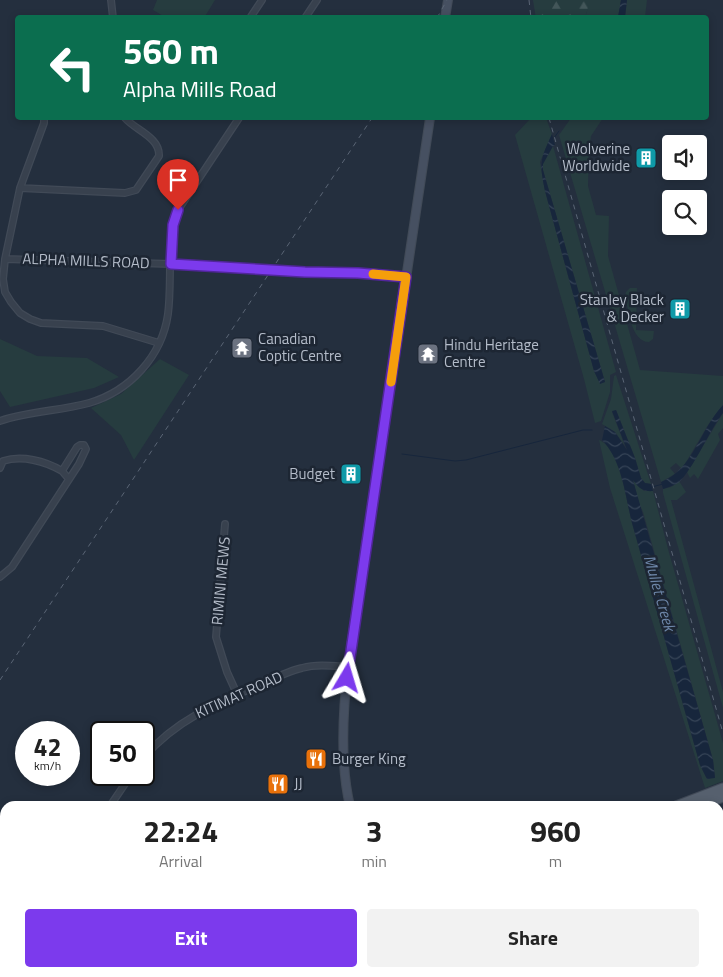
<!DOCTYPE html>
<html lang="en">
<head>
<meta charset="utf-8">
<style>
	:root { --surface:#fff; --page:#f2f2f2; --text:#222; --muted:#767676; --accent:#7c3aed }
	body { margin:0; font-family:"Titillium Web",sans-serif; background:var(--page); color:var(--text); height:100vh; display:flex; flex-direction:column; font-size:19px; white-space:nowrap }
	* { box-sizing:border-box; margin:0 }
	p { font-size:16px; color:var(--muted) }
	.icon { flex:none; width:28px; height:28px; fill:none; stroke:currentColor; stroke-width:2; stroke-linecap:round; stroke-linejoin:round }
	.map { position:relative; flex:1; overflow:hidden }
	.drawer { position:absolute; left:0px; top:801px; width:724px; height:176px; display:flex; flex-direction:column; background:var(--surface); border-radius:15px 15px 0 0; box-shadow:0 2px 8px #0003 }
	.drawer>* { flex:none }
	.banner { position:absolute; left:15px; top:15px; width:694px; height:105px; border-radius:5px; box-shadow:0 2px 8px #0003; background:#0b6e4f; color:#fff; overflow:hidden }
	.fabs { position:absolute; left:662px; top:135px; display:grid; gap:10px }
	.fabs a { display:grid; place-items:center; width:45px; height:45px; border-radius:5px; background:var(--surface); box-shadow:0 2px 8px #0003; font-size:25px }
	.speed { position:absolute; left:15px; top:721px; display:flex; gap:10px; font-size:25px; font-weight:700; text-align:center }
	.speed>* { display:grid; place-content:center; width:65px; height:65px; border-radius:50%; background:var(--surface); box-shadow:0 2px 8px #0003; line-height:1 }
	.speed small { font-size:12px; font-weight:400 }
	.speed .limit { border:2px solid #111; border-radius:8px; background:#fff; color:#111 }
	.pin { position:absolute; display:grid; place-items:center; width:42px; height:42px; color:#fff; margin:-51px -21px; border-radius:50% 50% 50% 0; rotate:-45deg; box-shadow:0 0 5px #0007 }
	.pin .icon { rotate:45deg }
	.me { position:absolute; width:55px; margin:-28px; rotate:7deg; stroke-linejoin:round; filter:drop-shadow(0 0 4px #0008) }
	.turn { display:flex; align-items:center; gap:18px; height:105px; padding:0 25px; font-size:22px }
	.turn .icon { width:65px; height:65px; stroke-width:2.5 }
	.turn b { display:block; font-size:35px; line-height:42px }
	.eta { display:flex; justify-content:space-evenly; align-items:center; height:85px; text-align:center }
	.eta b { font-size:30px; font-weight:700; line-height:35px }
	.primary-button { display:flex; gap:10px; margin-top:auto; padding:10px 25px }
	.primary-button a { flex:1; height:58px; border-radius:5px; background:var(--accent); color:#fff; font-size:20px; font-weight:700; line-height:58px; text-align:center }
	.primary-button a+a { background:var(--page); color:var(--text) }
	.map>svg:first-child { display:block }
	.green { fill:#263c3f }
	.forest { fill:url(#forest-firs) }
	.water { fill:url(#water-waves) }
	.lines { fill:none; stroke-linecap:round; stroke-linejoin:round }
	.stream { stroke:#17263c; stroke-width:1 }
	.minor-casing { stroke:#414a57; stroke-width:8 }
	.tertiary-casing { stroke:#414a57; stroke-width:9 }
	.secondary-casing { stroke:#414a57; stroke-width:10 }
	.primary-casing { stroke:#414a57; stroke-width:11 }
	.minor { stroke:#38414e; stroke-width:5.5 }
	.tertiary { stroke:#38414e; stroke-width:7 }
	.secondary { stroke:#465061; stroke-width:8 }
	.primary { stroke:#56606e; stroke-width:9 }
	.rail { stroke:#5a6575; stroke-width:1; stroke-dasharray:5 5; stroke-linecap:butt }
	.route-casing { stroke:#51269a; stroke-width:12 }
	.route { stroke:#7c3aed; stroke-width:9 }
	.slow { stroke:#f59e0b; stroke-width:9 }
	.labels { text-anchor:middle; stroke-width:5; stroke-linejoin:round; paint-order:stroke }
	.poi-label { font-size:15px; fill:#b4bcc9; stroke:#1d2633; text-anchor:start }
	.street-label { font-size:15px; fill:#b4bcc9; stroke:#1d2633 }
	.water-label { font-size:16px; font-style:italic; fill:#6d86a8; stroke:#1d2633 }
</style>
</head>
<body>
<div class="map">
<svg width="723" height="977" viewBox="0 0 723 977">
	<defs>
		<pattern id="forest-firs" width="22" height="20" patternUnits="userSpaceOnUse" patternTransform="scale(1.25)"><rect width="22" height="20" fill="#263c3f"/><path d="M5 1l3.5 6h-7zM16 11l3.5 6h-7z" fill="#435659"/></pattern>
		<pattern id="water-waves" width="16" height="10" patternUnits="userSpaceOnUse" patternTransform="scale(1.25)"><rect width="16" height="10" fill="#17263c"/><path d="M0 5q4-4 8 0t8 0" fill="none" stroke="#364457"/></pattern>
	</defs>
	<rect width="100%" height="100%" fill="#242f3e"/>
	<path class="green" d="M157,0H215L204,18L165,17L153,10Z
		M590,0H621L618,17L585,18Z
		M627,0H647L645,17L625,18Z
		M531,118H546L552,134L540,162L545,191L594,371L600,383L605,382L543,170V164L553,146L616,372L610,375V392L601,421L595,423L584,379L515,135Z
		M571,118H603L591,136L589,152L588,186L596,215L609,216L608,256L640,370L723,376V405L708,425L682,469L676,463L670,468L675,474L661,482L559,135Z
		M630,288H637L636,330L654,331L653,339L649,342C631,342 629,310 625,297L626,292Z
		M0,339L37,356L87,358L119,377L94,388L10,407L0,391Z
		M160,359L189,375L134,460L121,435L91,408L121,394Z
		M616,375L651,484L645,483L641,478L635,458L616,410L612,412L625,446L615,432L602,424L611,399L614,376Z
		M723,413V428L718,434L720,440L698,479L694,474L690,478L687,472Z
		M599,440C620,447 627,504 632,523L700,765L707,779L715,777L713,760L643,512L636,497L633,479L644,491H653L668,549L723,743V781L705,788L610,488Z
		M679,481L686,492L677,500H671L723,692V708L663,493V489L671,487Z"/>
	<path class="forest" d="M533,0H590V2L585,17L536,18Z"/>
	<path class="water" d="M621,0H627L625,17H618Z
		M552,134L555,145L553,146L543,164V170L605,382L600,384L594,371L545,191C539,162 540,160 552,134Z
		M723,405V413C709,431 693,470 678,483C673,486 668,487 663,489L661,482C693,470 700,429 723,405Z
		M616,410L635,458L641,478L645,483L651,484L653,491C642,492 638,487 633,480L713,760L715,778L707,779L700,765L632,523C625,496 623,462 602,440L605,426L615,432L627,450L612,411Z"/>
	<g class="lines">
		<path class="stream" d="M554,138L559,131
			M402,454L455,461L466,460L583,430H592
			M652,487L663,484
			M720,809L723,821"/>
		<g class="minor-casing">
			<path id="minor" d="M111,0L113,18
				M250,18L262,0
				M305,18L317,0
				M44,118V123L20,188L5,259L3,279L5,292L11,302L20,313L30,319L41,323L103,326L159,343
				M20,188L125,193L136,190L159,156C160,137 135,130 125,118
				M5,259L171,264L305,272L358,273L406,277
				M0,421C29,411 60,411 89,403C130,391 162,356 168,314C172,283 167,249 175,219L178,210L239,118
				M0,468L3,461C22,455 45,461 62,471
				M225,524L216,637L227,672L237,694
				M0,577L12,567L79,464L86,449L84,445H80L77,447L62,471L68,478
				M144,757C175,721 216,703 260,685C273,679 288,671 302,668C317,664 333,666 348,667
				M110,806L131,775
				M18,977L19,972"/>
		</g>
		<g class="tertiary-casing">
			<path id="tertiary" d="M470,972L474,977
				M480,972L484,977"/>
		</g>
		<g class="secondary-casing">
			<path id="secondary" d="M445,18L448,0
				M350,806C340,764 343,709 348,667L430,118"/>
		</g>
		<g class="primary-casing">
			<path id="primary" d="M676,806L723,788
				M700,806L723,797
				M398,977L403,972
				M416,977L421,972"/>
		</g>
		<use href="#minor" class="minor"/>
		<use href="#tertiary" class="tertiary"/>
		<use href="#secondary" class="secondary"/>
		<use href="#primary" class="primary"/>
		<path class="rail" d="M529,0L531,18
			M437,18L447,0
			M549,118L723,733
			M0,680L372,118"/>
	</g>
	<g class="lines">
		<g class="route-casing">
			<path id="route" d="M178,210L173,225L171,264L305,272L358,273L406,277L347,678"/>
		</g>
		<use href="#route" class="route"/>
		<path class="slow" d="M373,274L406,277L391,382"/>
	</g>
	<defs>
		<g id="building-square" transform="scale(1.125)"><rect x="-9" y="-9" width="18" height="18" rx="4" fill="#0f9aa8" stroke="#1d2633"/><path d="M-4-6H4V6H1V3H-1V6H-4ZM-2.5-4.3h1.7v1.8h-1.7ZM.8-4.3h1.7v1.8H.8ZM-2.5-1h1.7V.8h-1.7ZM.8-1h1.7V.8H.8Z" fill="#fff"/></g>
		<g id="temple-square" transform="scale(1.125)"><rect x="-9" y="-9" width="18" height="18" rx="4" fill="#6b7280" stroke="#1d2633"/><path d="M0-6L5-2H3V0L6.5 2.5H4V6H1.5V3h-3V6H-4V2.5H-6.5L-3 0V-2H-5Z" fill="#fff"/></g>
		<g id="restaurant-square" transform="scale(1.125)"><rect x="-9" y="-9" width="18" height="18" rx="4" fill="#e8710a" stroke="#1d2633"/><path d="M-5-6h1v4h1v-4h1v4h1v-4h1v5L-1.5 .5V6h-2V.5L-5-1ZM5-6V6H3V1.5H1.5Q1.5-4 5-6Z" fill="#fff"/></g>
	</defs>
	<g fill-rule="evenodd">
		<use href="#building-square" x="646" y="158"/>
		<use href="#building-square" x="680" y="309"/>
		<use href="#temple-square" x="242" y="348"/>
		<use href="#temple-square" x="428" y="354"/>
		<use href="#building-square" x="351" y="474"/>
		<use href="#restaurant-square" x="316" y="759"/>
		<use href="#restaurant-square" x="278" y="784"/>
	</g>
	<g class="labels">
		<g class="poi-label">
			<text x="630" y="154" text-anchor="end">Wolverine<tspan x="630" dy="17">Worldwide</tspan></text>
			<text x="664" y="305" text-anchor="end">Stanley Black<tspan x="664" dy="17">&amp; Decker</tspan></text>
			<text x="258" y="344">Canadian<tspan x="258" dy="17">Coptic Centre</tspan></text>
			<text x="444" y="350">Hindu Heritage<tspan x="444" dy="17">Centre</tspan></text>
			<text x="335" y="479" text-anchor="end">Budget</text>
			<text x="332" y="764">Burger King</text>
			<text x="294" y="789">JJ</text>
		</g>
		<g class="street-label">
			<text transform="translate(86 261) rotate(2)" y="5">ALPHA MILLS ROAD</text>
			<text transform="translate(221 581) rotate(-85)" y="5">RIMINI MEWS</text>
			<text transform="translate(239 695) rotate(-24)" y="5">KITIMAT ROAD</text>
		</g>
		<g class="water-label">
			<text transform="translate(660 593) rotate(74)" y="6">Mullet Creek</text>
		</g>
	</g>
</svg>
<div class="fabs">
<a><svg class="icon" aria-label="sound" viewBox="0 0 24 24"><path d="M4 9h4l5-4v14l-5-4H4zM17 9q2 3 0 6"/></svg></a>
<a><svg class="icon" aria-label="search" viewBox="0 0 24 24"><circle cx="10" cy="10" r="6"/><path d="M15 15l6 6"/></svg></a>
</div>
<div class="speed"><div>42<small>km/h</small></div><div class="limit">50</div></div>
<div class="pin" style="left:178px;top:210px;background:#d93025"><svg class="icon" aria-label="arrive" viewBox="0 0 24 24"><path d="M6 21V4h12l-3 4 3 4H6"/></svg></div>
<svg class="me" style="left:347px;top:678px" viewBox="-20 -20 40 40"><path d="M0-17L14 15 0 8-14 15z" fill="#7c3aed" stroke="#fff" stroke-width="4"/></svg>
<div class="banner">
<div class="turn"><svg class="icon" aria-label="left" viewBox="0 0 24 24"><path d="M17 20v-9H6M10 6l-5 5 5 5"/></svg><div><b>560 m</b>Alpha Mills Road</div></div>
</div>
<section class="drawer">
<div class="eta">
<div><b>22:24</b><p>Arrival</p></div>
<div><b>3</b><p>min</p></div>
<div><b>960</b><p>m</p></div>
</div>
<div class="primary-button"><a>Exit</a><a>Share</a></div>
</section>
</div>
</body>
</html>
